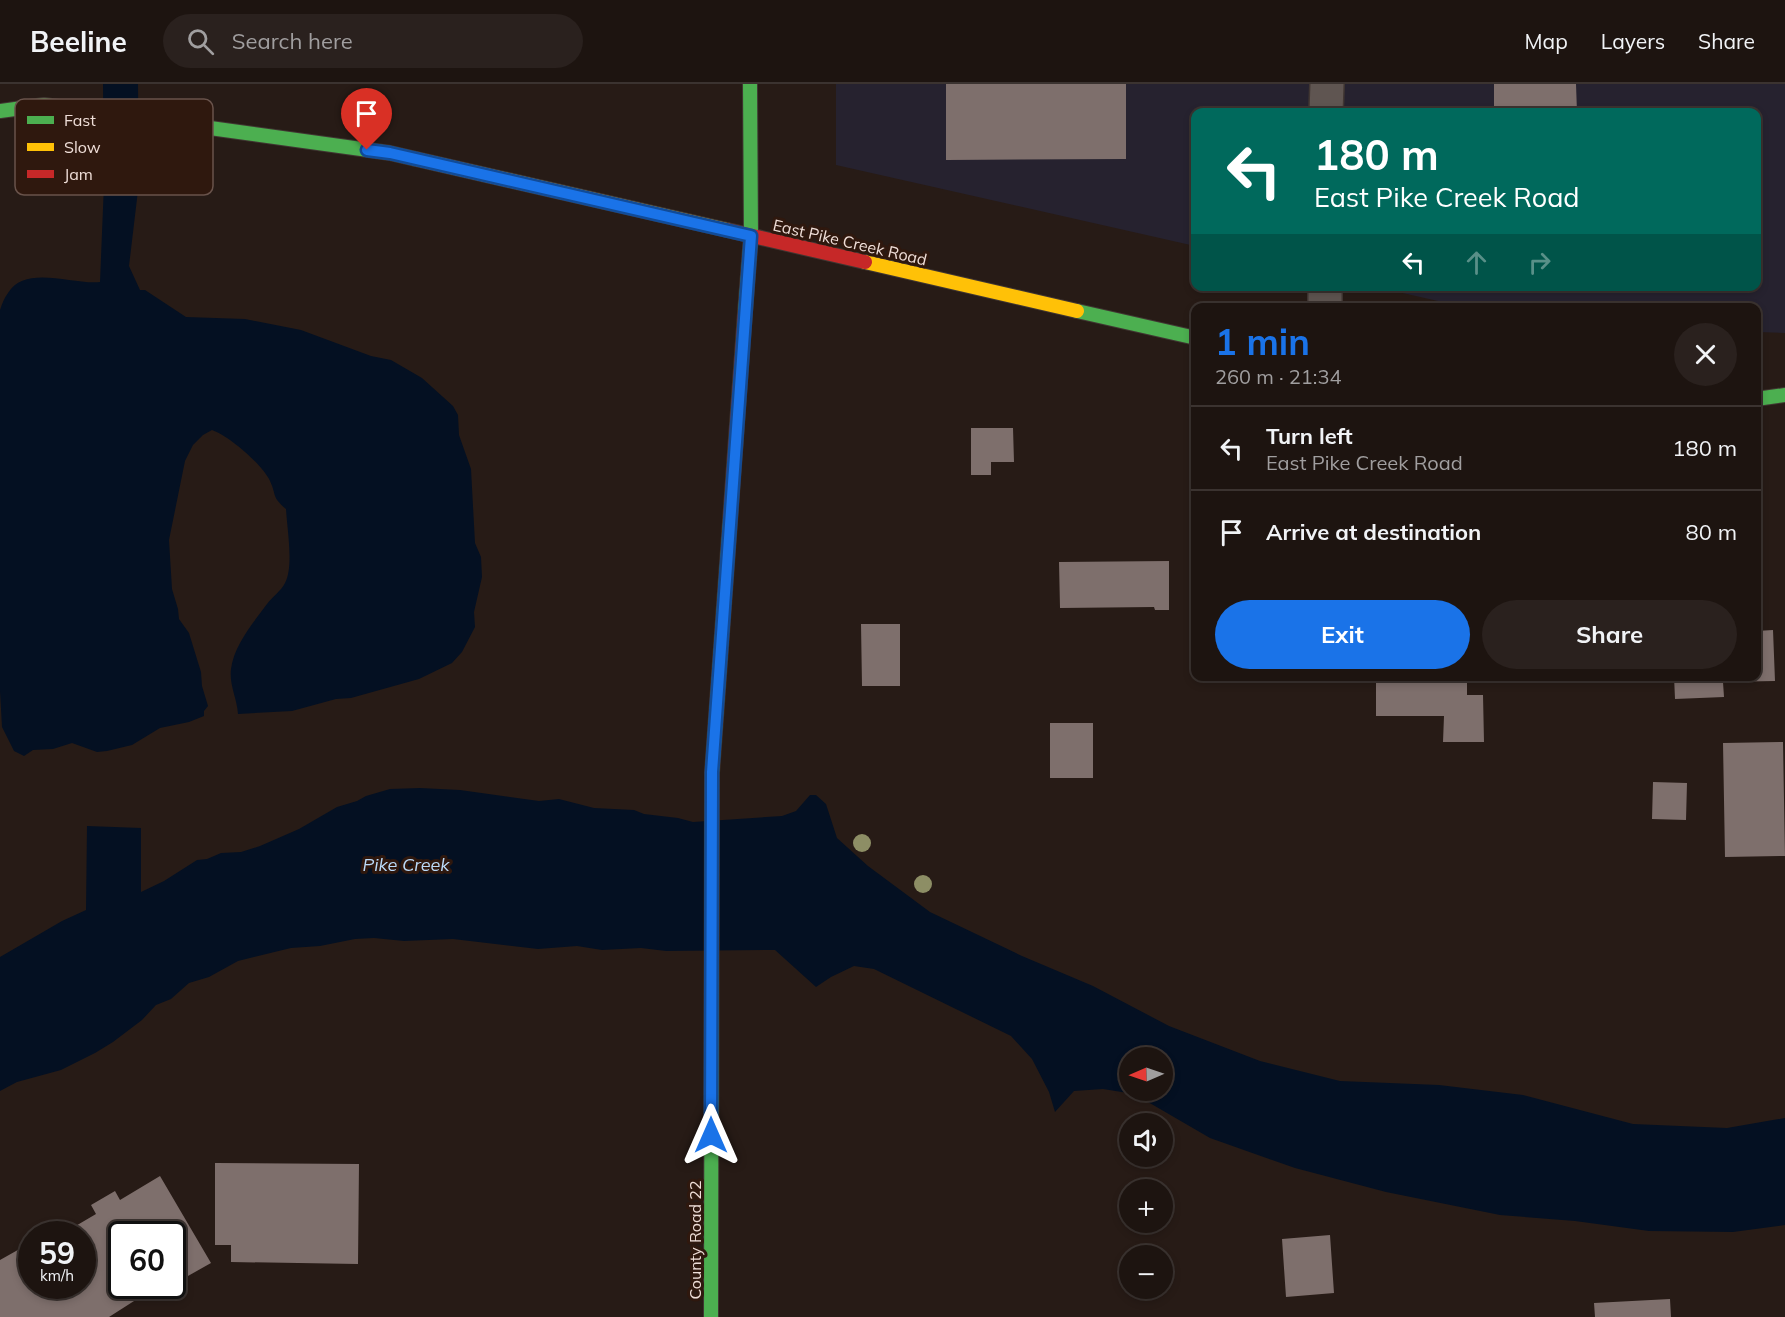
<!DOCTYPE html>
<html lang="en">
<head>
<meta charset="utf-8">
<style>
	:root { --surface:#1d1410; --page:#2a211e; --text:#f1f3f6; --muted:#a09e9f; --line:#3b3330; --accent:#1a73e8 }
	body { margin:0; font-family:Mulish,sans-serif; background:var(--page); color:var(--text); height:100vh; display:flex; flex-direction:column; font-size:22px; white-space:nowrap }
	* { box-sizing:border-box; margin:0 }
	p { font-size:20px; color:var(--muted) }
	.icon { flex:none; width:33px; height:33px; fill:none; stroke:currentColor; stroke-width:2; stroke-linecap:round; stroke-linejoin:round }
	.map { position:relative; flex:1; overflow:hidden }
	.details { position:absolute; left:1191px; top:219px; width:570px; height:378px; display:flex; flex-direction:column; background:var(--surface); border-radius:12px; box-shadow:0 3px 9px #0003,0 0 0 2px var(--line) }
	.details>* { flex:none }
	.top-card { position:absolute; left:1191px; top:24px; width:570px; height:183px; border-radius:12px; box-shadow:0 3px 9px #0003,0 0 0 2px var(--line); background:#00695c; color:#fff; overflow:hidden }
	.needle { width:39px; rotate:268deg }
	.fabs { position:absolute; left:1119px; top:963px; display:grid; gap:12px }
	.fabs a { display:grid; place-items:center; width:54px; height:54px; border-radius:50%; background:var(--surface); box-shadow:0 3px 9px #0003,0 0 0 2px var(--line); font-size:30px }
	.speed { position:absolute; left:18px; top:1137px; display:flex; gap:12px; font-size:30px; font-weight:700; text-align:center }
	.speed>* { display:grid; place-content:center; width:78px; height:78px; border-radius:50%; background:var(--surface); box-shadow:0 3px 9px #0003,0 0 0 2px var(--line); line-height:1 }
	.speed small { font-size:15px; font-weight:400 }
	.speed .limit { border:3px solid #111; border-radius:9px; background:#fff; color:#111 }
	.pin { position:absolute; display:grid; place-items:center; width:51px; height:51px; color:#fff; margin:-62px -26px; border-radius:50% 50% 50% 0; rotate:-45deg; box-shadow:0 0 6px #0007 }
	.pin .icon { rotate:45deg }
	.me { position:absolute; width:66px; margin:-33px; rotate:0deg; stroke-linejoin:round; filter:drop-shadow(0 0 4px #0008) }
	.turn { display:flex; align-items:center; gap:21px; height:126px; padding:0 24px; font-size:27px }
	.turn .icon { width:78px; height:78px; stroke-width:2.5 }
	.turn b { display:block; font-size:42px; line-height:51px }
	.lanes { display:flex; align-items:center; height:57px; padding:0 24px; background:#0003; justify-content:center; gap:30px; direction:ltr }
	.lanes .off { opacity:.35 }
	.round { display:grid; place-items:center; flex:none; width:63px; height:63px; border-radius:32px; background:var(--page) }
	.overview { display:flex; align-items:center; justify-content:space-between; height:102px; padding:0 24px }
	h1 { font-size:36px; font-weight:700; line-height:45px; color:var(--accent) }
	.cta { display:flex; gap:12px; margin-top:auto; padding:12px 24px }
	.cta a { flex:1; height:69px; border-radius:36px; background:var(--accent); color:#fff; font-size:24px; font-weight:700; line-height:69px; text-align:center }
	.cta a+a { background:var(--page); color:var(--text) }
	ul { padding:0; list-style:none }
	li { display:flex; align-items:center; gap:18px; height:84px; padding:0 24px; border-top:2px solid var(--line) }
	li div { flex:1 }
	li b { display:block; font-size:22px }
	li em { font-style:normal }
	header { display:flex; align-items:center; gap:36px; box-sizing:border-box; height:84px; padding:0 30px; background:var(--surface); border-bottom:2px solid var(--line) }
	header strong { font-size:28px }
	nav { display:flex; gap:33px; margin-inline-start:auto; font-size:21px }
	.search { width:420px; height:54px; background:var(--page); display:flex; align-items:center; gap:15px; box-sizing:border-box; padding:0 21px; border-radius:33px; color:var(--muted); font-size:22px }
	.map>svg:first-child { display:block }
	.industrial { fill:#26222f }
	.water { fill:#041022; fill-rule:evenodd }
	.building { fill:#7e6f6c }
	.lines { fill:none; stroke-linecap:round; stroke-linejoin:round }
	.street-casing { stroke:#403632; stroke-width:36 }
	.fast-casing { stroke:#403632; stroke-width:16 }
	.slow-casing { stroke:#403632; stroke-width:16 }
	.jam-casing { stroke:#403632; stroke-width:16 }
	.street { stroke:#5f5551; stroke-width:33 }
	.fast { stroke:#4caf50; stroke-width:14 }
	.slow { stroke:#ffc107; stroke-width:14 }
	.jam { stroke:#c62828; stroke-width:14 }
	.tree { fill:#8d8e65 }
	.route-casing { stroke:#114b97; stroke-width:15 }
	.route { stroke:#1a73e8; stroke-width:10 }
	.labels { text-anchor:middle; stroke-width:6; stroke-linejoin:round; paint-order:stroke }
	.street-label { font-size:16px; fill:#efded8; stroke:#2f180e }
	.water-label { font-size:18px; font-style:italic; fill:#bbdbfa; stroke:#2f180e }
	.key { fill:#2f180e; stroke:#69534b; stroke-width:1.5 }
	.key-label { font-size:16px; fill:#efded8 }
</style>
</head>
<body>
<header>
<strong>Beeline</strong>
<div class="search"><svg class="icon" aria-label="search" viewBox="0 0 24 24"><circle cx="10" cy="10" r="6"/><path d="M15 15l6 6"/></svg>Search here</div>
<nav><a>Map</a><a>Layers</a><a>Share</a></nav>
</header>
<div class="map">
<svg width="1785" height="1233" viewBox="0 0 1785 1233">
	<rect width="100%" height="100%" fill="#271b16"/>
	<path class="industrial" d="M836,0H1785V249L1757,248L1756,224H1469L1376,203L1756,202V28H1196L1195,162L836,81Z"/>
	<path class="water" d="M103,0H138L139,98L129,182L140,206H145L186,233L245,235L301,246L371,272L391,276L422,294L453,322L458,331L459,351L471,385L475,459L481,473L482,493L474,528L475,543L462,568L452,579L419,595L351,614L336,615L292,627L238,630C237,614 229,601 231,585C234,561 253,539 267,520C272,513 281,507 285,499C294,483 287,444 286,425C271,412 277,412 270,397C262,380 229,352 212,346L203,351L193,361L185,377L169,456L172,505L178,525L179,535L189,549L201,588L202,602L208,622L204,627V632L189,638L160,644L132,661L107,667L97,668L72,659L53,665L33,666L24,672L14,667L2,643L0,607V226C2,220 4,214 8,209C25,180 73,201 100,198L104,100Z
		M420,704L460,706L539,717L559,715L594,724L634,726L644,730L678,734L693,738L782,732L796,727L810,711H816L826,720L837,754L868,782L930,828L1022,872L1093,902L1169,942L1260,977L1340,997L1439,1001L1523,1011L1633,1040L1727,1044L1785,1034V1141L1733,1148L1649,1147L1575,1137L1500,1131L1386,1108L1295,1084L1210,1054L1148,1018L1128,1009L1103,1005L1074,1007L1055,1028L1049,1008L1032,975L1011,952L874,885L854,882L831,893L816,903L775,866L666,867L641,864L602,866L577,862L538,865L453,855L404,857L374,854L355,855L320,862L291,864L238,877L209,893L189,899L171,915L156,921L142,936L113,958L95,969L61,986L17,998L0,1007V873L62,837L86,826L87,742L141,744V808L164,797L197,776L207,775L221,769L241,768L260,762L299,745L337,723L357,717L366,712L390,705ZM1130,974H1162V1006H1130Z"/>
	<path class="building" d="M946,0H1126V75L946,76Z
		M1494,0H1576L1577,28H1498L1494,24Z
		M971,344H1013L1014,378H991V391H971Z
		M1169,477V526H1155L1154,523L1060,524L1059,478Z
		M861,540H900V602H862Z
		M1773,546L1775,597L1723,598L1724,613L1675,615L1674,592H1756V547Z
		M1376,592H1467V611H1483L1484,658H1443L1444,632H1376Z
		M1050,639H1093V694H1050Z
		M1783,658L1785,772L1725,773L1723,659Z
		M1653,698L1687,699L1686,736L1652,735Z
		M215,1079L359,1080L358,1180L231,1178V1161H215Z
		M160,1092L211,1179L172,1201V1150H122V1202H140L145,1210L109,1233H0V1176L32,1158V1202H82V1150H62L96,1130L91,1121L115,1107L120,1116Z
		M1330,1151L1334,1209L1286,1213L1282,1155Z
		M1670,1215L1671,1233H1595L1594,1219Z"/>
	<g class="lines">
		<g class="street-casing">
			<path id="street" d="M1326,28L1327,0
				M1325,224V202"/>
		</g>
		<g class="fast-casing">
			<path id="fast" d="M0,27L44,21L390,69L416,75
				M1077,227L1196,254
				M745,229L751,152L750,0
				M1756,315L1785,311
				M711,1233L712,689L730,438"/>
		</g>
		<g class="slow-casing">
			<path id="slow" d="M416,75L727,146
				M865,178L1077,227"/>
		</g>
		<g class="jam-casing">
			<path id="jam" d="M727,146L865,178
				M730,438L745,229"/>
		</g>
		<use href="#street" class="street"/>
		<use href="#fast" class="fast"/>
		<use href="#slow" class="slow"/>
		<use href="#jam" class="jam"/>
	</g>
	<g class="tree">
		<circle cx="862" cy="759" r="9"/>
		<circle cx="923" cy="800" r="9"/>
	</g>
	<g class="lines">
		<g class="route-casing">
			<path id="route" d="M367,66L390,69L751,152L712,688L711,1051"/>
		</g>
		<use href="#route" class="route"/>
	</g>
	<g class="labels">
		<g class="street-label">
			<text transform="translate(850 158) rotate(13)" y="6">East Pike Creek Road</text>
			<text transform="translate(695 1156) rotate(-90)" y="6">County Road 22</text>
		</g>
		<g class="water-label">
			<text x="406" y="787">Pike Creek</text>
		</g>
	</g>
	<rect x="15" y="15" width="198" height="96" rx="9" class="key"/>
	<rect x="27" y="32" width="27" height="8" fill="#4caf50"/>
	<rect x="27" y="59" width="27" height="8" fill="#ffc107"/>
	<rect x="27" y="86" width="27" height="8" fill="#c62828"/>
	<g class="key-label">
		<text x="64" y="42">Fast</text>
		<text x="64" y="69">Slow</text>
		<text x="64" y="96">Jam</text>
	</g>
</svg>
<div class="fabs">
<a><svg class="needle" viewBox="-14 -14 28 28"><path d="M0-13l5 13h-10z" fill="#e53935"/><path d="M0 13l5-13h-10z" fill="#a09e9f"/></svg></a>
<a><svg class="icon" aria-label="sound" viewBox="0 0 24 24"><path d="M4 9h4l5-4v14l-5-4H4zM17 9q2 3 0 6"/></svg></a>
<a>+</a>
<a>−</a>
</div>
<div class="speed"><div>59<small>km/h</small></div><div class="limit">60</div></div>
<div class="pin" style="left:367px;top:66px;background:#d93025"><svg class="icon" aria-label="arrive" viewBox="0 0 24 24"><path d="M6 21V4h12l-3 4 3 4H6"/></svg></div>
<svg class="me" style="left:711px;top:1051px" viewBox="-20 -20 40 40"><path d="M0-17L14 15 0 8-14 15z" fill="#1a73e8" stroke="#fff" stroke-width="4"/></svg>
<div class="top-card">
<div class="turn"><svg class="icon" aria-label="left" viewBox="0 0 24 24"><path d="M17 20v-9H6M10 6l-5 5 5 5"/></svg><div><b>180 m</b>East Pike Creek Road</div></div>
<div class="lanes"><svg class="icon" aria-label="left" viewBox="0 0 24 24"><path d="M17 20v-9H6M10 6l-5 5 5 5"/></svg><svg class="icon off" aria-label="ahead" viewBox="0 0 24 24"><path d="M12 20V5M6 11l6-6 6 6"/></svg><svg class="icon off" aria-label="right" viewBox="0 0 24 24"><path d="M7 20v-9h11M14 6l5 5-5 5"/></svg></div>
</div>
<section class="details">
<div class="overview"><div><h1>1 min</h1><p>260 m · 21:34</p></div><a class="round"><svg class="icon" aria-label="close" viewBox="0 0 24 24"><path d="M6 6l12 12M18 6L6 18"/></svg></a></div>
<ul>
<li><svg class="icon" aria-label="left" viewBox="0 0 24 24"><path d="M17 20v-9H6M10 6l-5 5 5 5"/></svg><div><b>Turn left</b><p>East Pike Creek Road</p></div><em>180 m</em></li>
<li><svg class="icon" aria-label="arrive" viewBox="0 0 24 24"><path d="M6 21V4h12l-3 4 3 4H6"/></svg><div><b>Arrive at destination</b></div><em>80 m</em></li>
</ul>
<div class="cta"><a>Exit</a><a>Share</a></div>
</section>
</div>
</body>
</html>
